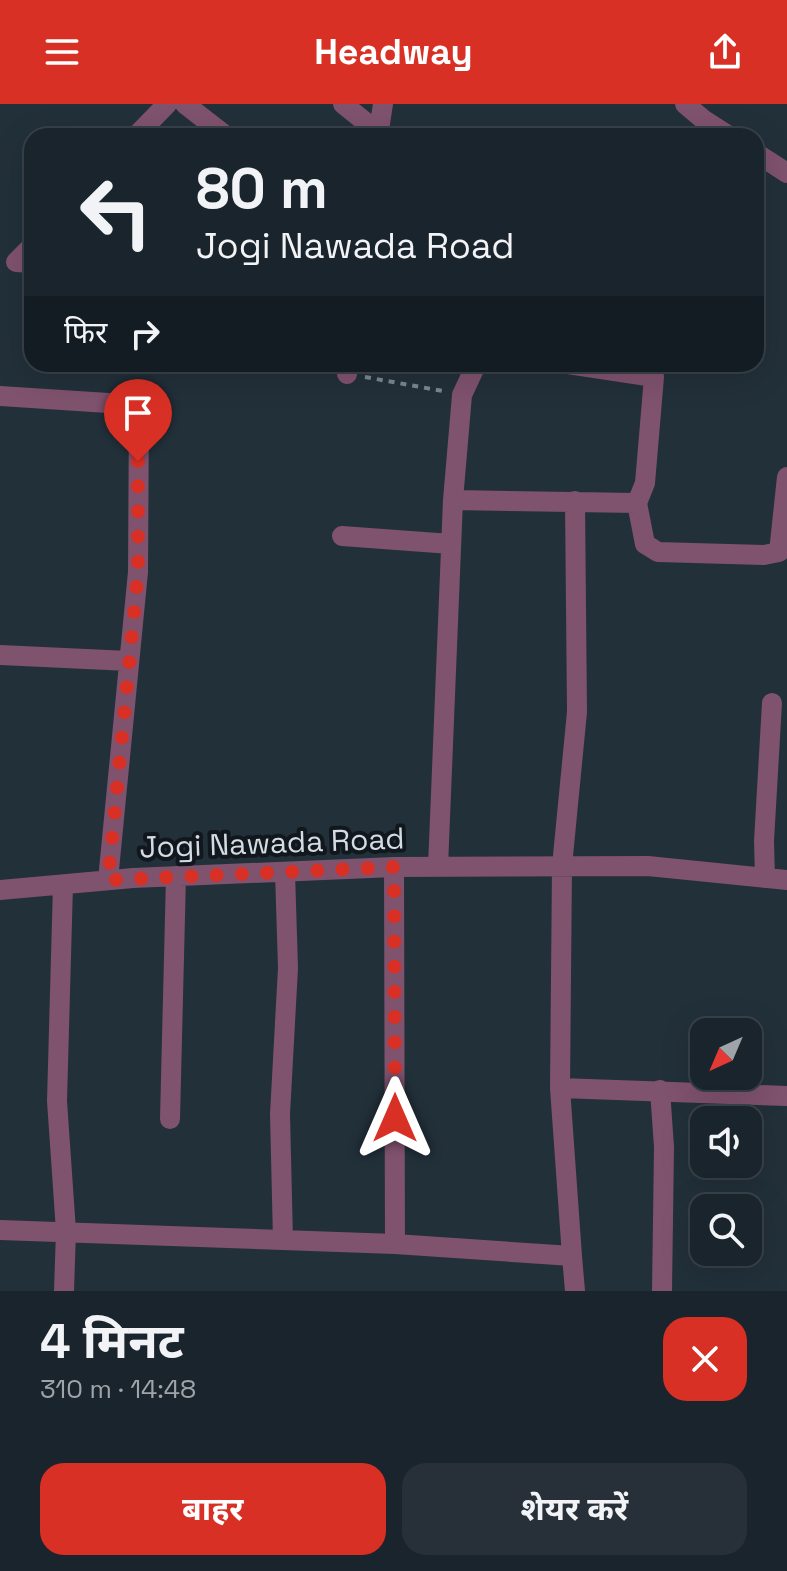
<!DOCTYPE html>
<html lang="hi">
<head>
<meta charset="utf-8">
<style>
	:root { --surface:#1a242c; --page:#273038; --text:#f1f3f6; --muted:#9fa4a9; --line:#384148; --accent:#d93025 }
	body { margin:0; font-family:"Space Grotesk","Noto Sans Devanagari",sans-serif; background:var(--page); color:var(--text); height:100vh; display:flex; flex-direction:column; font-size:30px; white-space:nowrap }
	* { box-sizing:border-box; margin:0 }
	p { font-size:26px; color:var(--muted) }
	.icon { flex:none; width:44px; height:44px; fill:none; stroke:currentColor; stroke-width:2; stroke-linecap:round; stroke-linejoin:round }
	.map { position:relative; height:1187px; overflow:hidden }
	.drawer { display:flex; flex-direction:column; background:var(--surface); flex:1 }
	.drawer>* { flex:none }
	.banner { position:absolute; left:24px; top:24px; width:740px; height:244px; border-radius:24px; box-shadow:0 8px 32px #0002,0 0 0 2px var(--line); background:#1a242c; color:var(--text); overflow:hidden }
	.needle { width:52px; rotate:224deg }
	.tools { position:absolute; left:690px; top:914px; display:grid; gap:16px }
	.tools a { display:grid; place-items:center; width:72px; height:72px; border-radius:16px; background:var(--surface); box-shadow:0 8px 32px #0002,0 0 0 2px var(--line); font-size:40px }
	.pin { position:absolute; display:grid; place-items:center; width:68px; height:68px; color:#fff; margin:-82px -34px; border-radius:50% 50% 50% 0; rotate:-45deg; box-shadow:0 0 8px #0007 }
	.pin .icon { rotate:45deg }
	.me { position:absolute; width:88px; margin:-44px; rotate:0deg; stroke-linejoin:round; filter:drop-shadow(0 0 6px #0008) }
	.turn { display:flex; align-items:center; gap:28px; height:168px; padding:0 40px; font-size:36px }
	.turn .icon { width:104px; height:104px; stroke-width:2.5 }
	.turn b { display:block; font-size:56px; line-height:68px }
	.then { display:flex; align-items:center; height:76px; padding:0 40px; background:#0003; gap:16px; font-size:30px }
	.round { display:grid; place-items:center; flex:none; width:84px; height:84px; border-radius:24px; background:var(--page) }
	.headline { display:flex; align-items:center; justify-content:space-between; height:136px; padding:0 40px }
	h1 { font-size:48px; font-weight:700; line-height:60px }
	.button { display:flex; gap:16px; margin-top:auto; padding:16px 40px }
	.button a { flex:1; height:92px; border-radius:24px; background:var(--accent); color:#fff; font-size:32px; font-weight:700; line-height:92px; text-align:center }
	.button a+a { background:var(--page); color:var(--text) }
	header { display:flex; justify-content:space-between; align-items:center; height:104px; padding:0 40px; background:var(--accent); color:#fff; font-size:36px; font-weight:700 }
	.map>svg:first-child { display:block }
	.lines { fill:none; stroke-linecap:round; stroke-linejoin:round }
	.path { stroke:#7b878f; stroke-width:4; stroke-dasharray:6 6; stroke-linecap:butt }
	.minor { stroke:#7f526e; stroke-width:20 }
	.route { stroke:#d93025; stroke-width:14; stroke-dasharray:0 25.2 }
	.labels { text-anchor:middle; stroke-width:8; stroke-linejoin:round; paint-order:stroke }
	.street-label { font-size:30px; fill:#d3dce3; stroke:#11171c }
</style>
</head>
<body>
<header><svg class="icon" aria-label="menu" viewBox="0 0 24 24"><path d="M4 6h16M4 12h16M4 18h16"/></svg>Headway<svg class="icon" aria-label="share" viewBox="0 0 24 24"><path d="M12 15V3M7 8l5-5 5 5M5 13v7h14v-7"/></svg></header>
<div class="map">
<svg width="787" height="1187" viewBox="0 0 787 1187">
	<rect width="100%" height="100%" fill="#22303a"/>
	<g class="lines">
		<path class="path" d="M365,273L443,287"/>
		<path class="minor" d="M185,0L226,32
			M343,0L379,29
			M685,0L704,16L729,32
			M136,32L167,0
			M378,32L383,0
			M756,49L787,69
			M32,142L16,158L32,159
			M568,260L654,273L645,379L637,399L645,440L658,448L764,451L779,448L787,373
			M347,270L348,260
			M0,292L139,301L138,468L108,776
			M453,396L637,399
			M342,432L451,440
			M0,551L129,557
			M394,763L395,1140
			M438,763L453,396L462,291L475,263L479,260
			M765,774L764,737L772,599
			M63,781L57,997L66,1127L64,1187
			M0,786L133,774L394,763L648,762L787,776
			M560,984L787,992
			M660,986L664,1043L662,1187
			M170,1015L176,772
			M0,1126L395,1140L572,1152L575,1187
			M283,1136L280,1010L288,864L285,768
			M572,1152L560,984L562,762L577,608L575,397"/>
	</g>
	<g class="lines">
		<path class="route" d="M138,357V468L108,776L394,763L395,1014"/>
	</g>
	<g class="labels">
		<g class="street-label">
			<text transform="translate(272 739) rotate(-2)" y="10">Jogi Nawada Road</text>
		</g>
	</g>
</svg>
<div class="tools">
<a><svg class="needle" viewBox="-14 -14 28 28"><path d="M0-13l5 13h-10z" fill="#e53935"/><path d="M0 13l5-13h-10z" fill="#9fa4a9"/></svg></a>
<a><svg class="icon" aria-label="sound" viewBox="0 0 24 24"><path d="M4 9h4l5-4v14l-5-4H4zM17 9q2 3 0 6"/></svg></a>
<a><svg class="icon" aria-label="search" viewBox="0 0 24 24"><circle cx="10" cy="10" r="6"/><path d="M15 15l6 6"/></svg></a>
</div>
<div class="pin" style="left:138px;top:357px;background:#d93025"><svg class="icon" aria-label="arrive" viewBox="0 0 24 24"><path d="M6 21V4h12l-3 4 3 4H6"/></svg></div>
<svg class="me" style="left:395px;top:1014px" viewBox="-20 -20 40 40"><path d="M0-17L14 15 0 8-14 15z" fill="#d93025" stroke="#fff" stroke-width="4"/></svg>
<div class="banner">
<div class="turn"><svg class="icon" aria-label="left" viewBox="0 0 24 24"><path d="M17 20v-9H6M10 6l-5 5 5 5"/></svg><div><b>80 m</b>Jogi Nawada Road</div></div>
<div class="then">फिर<svg class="icon" aria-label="right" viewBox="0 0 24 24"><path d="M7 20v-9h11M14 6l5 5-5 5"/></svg></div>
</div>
</div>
<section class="drawer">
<div class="headline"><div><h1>4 मिनट</h1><p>310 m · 14:48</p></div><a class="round" style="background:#d93025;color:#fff"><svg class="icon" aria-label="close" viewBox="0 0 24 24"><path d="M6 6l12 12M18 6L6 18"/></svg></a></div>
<div class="button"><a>बाहर</a><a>शेयर करें</a></div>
</section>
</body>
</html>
